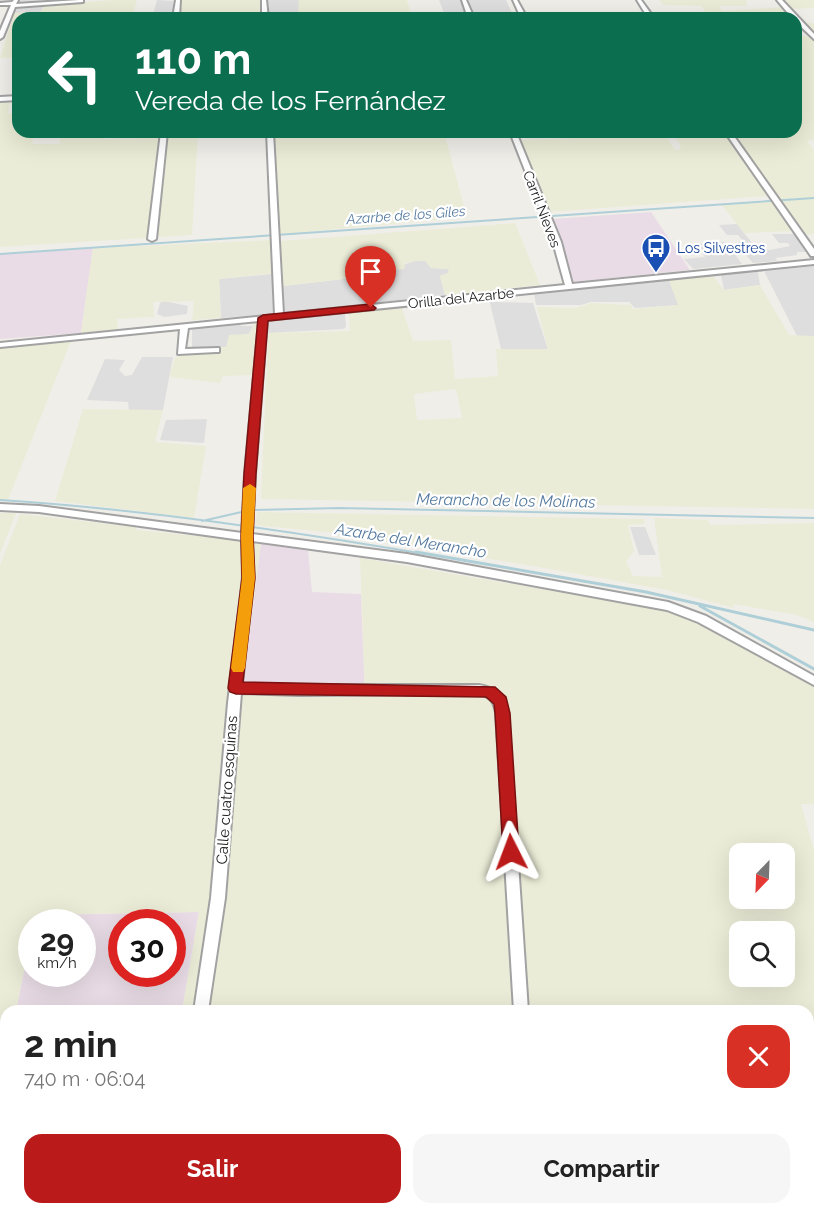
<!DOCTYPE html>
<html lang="es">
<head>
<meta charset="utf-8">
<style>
	:root { --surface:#fff; --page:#f6f6f6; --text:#222; --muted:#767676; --accent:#ba1a19 }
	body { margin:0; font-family:Raleway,sans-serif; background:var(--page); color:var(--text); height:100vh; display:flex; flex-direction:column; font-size:22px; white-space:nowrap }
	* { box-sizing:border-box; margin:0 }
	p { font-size:20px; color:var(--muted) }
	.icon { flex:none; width:33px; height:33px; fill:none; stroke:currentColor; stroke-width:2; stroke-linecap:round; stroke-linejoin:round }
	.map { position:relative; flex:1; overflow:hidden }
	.details { position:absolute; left:0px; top:1005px; width:814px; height:210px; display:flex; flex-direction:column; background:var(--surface); border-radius:18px 18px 0 0; box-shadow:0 6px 24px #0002 }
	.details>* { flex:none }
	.guide { position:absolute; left:12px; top:12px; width:790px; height:126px; border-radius:18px; box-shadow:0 6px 24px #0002; background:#0b6e4f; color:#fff; overflow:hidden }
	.needle { width:39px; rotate:203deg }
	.controls { position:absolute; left:729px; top:843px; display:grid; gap:12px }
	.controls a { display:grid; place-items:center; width:66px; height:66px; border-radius:12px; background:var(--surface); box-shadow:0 6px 24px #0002; font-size:30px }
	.speed { position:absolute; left:18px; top:909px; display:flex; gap:12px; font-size:30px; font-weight:700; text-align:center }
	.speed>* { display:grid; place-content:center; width:78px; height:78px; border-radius:50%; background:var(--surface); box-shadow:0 6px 24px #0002; line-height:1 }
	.speed small { font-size:15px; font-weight:400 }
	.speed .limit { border:9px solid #d22; background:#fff; color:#111 }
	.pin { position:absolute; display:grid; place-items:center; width:51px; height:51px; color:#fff; margin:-62px -26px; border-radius:50% 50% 50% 0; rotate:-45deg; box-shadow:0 0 6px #0007 }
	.pin .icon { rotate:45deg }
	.me { position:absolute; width:66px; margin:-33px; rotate:357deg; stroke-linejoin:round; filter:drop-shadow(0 0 4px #0008) }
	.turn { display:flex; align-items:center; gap:21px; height:126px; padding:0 24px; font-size:27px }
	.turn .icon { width:78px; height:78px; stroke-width:2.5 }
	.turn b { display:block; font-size:42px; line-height:51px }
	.round { display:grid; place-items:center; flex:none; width:63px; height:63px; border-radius:18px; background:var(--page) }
	.overview { display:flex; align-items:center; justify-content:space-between; height:102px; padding:0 24px }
	h1 { font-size:36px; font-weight:700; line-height:45px }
	.action { display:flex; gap:12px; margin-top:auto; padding:12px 24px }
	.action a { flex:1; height:69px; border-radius:18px; background:var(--accent); color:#fff; font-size:24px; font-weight:700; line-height:69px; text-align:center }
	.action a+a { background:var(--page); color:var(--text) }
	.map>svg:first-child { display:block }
	.residential { fill:#dfdede }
	.industrial { fill:#e9dce6; fill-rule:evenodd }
	.farmland { fill:#ebecd7; fill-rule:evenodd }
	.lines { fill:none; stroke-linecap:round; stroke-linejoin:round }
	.stream-far1 { stroke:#afcfd8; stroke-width:2 }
	.stream { stroke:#afcfd8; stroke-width:3 }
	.minor-casing { stroke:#a2a2a2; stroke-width:4 }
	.minor { fill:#fff; fill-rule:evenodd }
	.route { fill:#ba1a19; stroke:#791110; stroke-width:1.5 }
	.slow { fill:#f59e0b }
	.labels { text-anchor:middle; stroke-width:4.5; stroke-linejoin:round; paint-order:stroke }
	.far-street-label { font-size:14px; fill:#212121; stroke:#fff }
	.far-water-label { font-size:14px; font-style:italic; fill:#547a9f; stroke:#fff }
	.far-transit-label { font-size:14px; fill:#164399; stroke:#fff; text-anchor:start }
	.street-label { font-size:15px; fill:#212121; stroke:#fff }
	.water-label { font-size:16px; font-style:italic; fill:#547a9f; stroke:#fff }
</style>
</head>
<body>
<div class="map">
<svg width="814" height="1215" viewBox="0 0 814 1215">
	<rect width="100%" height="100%" fill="#f0eee9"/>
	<path class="residential" d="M0,0H85L84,2L45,5L41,12L14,13L17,4L0,5Z
		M157,0L174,1L173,18H152Z
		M265,0H299V14L269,15Z
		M439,0H506L512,13L502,15V18H446Z
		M737,224L756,248L770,250L790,246L788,243H779L772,234H794L810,252H797V255L776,258L777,261L753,263L736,244L742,240L738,235H727L719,225Z
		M726,242L742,264L693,269L684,259L705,257L697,244Z
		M415,261H426L431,268L449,269L448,273L440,276L445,295L282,313L283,286L387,274L386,270Z
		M814,266V336H797L764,271Z
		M758,272L760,285L724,290L721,275Z
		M272,274L273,314L221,318L219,279Z
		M669,280L679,305L635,308L629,302H591L581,305H536L534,293Z
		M489,299H495L496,302L533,303L548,350L501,349Z
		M164,301L188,306L187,314L164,317L157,314L160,303Z
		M345,313L346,327L343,329L268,333V321Z
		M240,323L241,326H253L249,334L241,335L226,347L192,349V328Z
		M142,357H173L163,410H129L128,402L87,400L105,359L125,360L119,370L125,376L132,375Z
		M207,419L204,443L160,440L166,420Z
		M630,527H645L656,555H639Z"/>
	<path class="industrial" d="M651,212L690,270L572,282L553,219Z
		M93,248L81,333L0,339V254Z
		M261,542L308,551L312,592L361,594L365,695L242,694Z
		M199,912L182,1011H16L31,935L32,974H82V922H34L36,915ZM122,922H172V974H122Z
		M6,1056V1209H148L147,1215H0V1085Z
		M360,1209H511L512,1215H359Z"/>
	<path class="farmland" d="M113,0H137L132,18H18V58H0L14,13L40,12L45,5Z
		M178,0H264L265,18H206L207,13L177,14Z
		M299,0H407L412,18H269V15L298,14Z
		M639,0H747L746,6H719L722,11L785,7L780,0H814V8L788,9L795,18H651L707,14L701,6L664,5L659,0Z
		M800,23H814V140L807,141L814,150V234L801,235L797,231L744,233L721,204L775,200L728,132H796L797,36H812Z
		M0,100H10L8,113L18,114V132H35L32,144H59L62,132H103L102,139L164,138L165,132H198L192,235L0,247Z
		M272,132H444L467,217L274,235Z
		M583,132H664L675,150H679L681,146L672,132H725L768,196L549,212L520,140L582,138Z
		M515,223L540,285L445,295L440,276L448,273L449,269L431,268L425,261H415L405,263L404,269L387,270V274L283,286L281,241Z
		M270,240L276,273L219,279L221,318L192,320L194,301L153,302L154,317L117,319L118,329L81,333L93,248Z
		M713,276L724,290L760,285L789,335L814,336V509L261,499L268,333L350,331L349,310L402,308L413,341L451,340L455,379L498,376L496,349H548L537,307L576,308L591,303L631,305L633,309L678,305L669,280ZM456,389L462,418L417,420L414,394Z
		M255,322H263L259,375L223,376L220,383L169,377L175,358L192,351L226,347L229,335L249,334Z
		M72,338L8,500H0V345Z
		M83,409L163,410L155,442L206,446L194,518L55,501Z
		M257,512L645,519L644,524L628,525L634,551L626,561L633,576L662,577L654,518L708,520L710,525L814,523V622L797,615L733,604L734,608L667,590L527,565L335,533L255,525Z
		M0,513H16L0,554Z
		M20,514L136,527V530L261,542L242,694L365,695L360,558L664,610L700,623L814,687V804H801L814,850V1215H512L511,1209H808V1011H182L199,912L36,915L34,922H32L31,935L16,1011H6V1056L0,1085V565ZM740,854H784V898H740ZM740,932H784V976H740Z
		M148,1209H360L359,1215H147Z"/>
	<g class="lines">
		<path class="stream-far1" d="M0,254L814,198
			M0,500C142,509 285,530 425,554
			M252,510L339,508L814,518
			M202,521L246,511"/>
		<path class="stream" d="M416,552L646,592L814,630
			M700,606L814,669"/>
		<g class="minor-casing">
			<path id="minor" d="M14,0H18L16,4L79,0H83V2L15,7L3,37L0,39V31L11,5H0V3L12,2Z
				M176,0H180L179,18H173Z
				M262,0H266L268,18H262Z
				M462,0H466L474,18H468Z
				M513,0H517L527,18H521Z
				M637,0H641L654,18H648Z
				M777,0H782L814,34V39L796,22V18H792Z
				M18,96V100L0,101V97Z
				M161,132H167L156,239L152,241L148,239Z
				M267,132H273L283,314L565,285L553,242L510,132H516L561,242L572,284L814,260V264L267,320L255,474L252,534L407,554L668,602L706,616L814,676V685L698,622L667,610L407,562L252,541L253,577L242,684L299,685H479C496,688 505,696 508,713L528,1011H514L496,713C494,699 487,694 473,694L299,695L241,693L225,898L208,1011H194L211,898L228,703L243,577L242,540L39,512L0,510V504L39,506L242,533L245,474L259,321L188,328L185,349L219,348V352H216L178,354L180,329L0,347V343L275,315Z
				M725,132H731L814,249V256H811Z
				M162,1209H178L177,1215H161Z
				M525,1209H541V1215H525Z"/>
		</g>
		<use href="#minor" class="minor"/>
	</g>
	<path class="route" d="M371,304L376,308L374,310L268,321L256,474L253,536L255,578L243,682L495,687L506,697L510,713L519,852L517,858L511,860L505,858L503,852L495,713L494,704L486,697L236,694L230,692L228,688L242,578L241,536L244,474L258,318L263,315Z"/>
	<path class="slow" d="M250,484L256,488L253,536L255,578L245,668L243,672H233L231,668L242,578L241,536L243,488Z"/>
	<defs>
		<g id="bus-pin" transform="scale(1.5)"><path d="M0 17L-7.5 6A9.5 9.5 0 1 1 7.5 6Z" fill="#1a4fb4" stroke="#fff"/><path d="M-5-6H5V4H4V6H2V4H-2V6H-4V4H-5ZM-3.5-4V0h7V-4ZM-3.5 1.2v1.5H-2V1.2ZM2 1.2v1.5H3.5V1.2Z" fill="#fff"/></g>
	</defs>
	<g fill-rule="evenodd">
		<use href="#bus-pin" x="656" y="248"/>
	</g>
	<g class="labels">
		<g class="far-street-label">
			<text transform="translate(542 209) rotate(69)" y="5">Carril Nieves</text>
			<text transform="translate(461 298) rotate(-6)" y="5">Orilla del Azarbe</text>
		</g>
		<g class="far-water-label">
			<text transform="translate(406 215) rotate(-4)" y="5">Azarbe de los Giles</text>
		</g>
		<g class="far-transit-label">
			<text x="677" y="253">Los Silvestres</text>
		</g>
		<g class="street-label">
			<text transform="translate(227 790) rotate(-86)" y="5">Calle cuatro esquinas</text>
		</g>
		<g class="water-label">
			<text transform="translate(506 500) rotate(1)" y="6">Merancho de los Molinas</text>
			<text transform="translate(411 540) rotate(9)" y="6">Azarbe del Merancho</text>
		</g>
	</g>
</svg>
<div class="controls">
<a><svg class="needle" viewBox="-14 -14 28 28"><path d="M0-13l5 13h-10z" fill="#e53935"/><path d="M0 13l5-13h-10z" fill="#767676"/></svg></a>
<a><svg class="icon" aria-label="search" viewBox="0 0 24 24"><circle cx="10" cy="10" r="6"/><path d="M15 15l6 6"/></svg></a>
</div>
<div class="speed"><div>29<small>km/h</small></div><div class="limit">30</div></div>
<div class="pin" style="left:371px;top:308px;background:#d93025"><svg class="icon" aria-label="arrive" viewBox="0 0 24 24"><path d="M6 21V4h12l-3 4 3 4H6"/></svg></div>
<svg class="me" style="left:511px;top:852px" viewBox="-20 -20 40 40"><path d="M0-17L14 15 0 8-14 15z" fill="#ba1a19" stroke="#fff" stroke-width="4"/></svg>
<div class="guide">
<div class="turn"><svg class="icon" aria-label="left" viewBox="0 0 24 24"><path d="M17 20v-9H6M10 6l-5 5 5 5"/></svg><div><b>110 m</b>Vereda de los Fernández</div></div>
</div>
<section class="details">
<div class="overview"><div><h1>2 min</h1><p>740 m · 06:04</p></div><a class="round" style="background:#d93025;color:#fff"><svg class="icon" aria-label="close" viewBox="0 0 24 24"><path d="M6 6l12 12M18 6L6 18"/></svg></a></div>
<div class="action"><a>Salir</a><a>Compartir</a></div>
</section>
</div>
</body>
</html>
